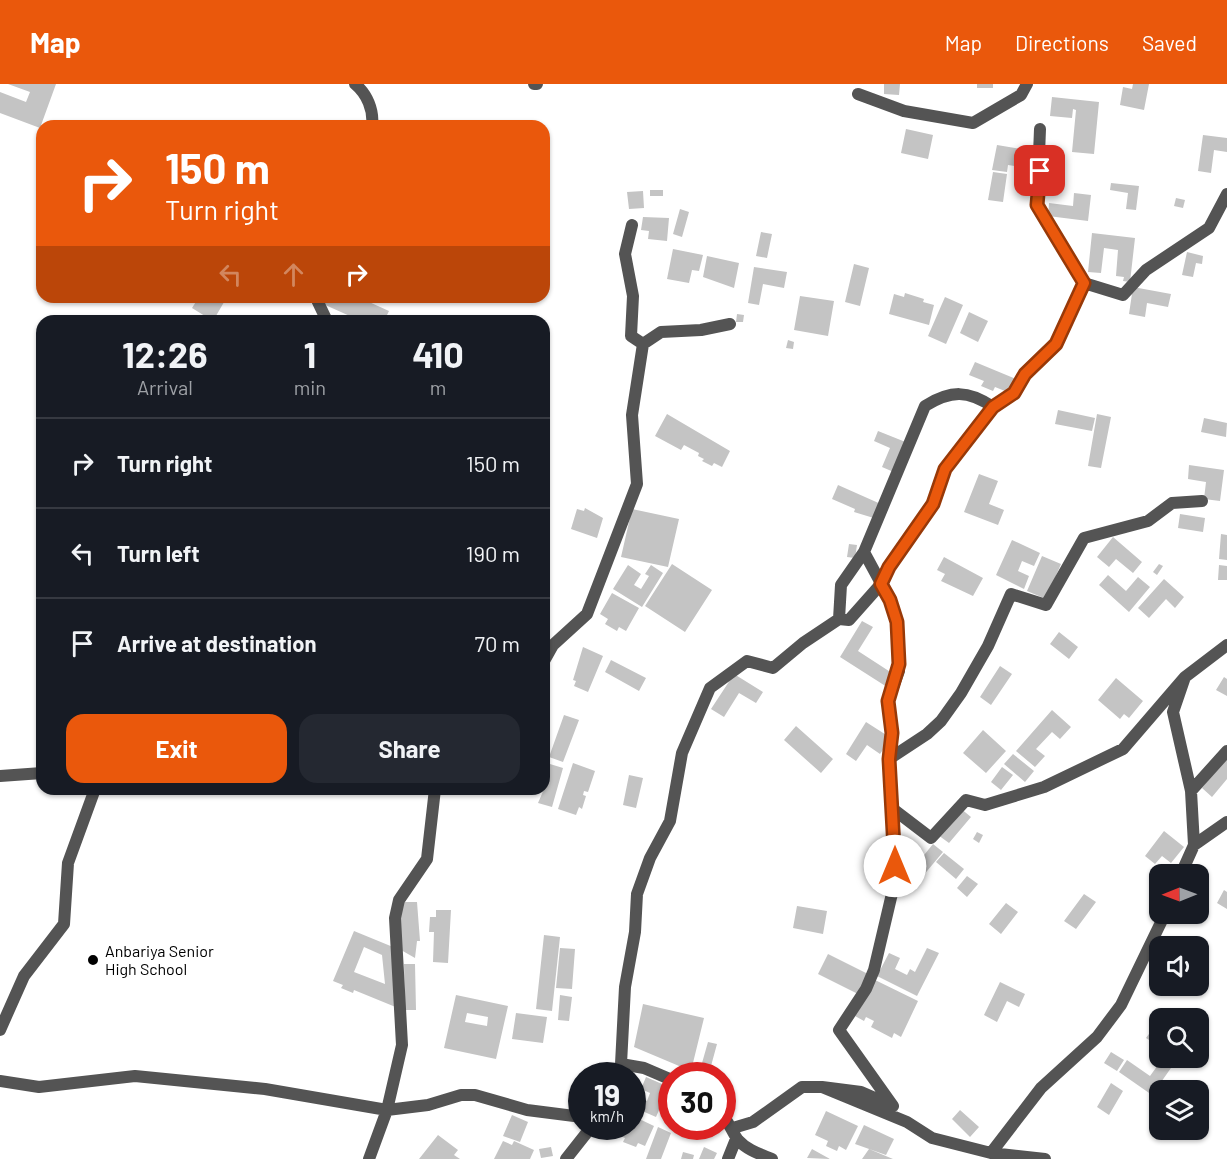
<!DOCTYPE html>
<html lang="en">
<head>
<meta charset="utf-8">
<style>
	:root { --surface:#171b24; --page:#242831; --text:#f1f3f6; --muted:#9ea1a6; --line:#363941; --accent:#ea580c }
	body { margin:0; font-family:Barlow,sans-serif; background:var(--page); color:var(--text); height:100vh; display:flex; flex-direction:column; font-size:22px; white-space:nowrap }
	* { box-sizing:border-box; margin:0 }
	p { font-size:20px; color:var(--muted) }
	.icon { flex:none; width:33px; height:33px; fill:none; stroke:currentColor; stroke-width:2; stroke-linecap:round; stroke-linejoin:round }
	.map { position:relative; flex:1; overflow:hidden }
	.sheet { position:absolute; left:36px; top:231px; width:514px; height:480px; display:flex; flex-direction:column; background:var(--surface); border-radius:18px; box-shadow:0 2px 4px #0004 }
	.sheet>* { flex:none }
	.banner { position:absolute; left:36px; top:36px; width:514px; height:183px; border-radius:18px; box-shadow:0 2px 4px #0004; background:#ea580c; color:#fff; overflow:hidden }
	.needle { width:39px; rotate:269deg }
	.buttons { position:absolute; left:1149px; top:780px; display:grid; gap:12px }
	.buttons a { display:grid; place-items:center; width:60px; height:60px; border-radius:12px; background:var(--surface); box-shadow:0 2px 4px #0004; font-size:30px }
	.speed { position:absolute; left:568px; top:978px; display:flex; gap:12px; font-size:30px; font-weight:700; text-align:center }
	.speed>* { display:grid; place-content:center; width:78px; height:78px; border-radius:50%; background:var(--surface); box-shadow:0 2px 4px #0004; line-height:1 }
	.speed small { font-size:15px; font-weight:400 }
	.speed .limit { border:9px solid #d22; background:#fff; color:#111 }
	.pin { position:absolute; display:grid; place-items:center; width:51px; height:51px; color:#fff; margin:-26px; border-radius:12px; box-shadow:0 3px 9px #0006 }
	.me { position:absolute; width:66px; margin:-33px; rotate:0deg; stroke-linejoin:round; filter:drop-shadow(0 0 4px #0008) }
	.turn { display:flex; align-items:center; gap:21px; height:126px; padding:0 30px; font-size:27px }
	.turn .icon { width:78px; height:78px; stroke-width:2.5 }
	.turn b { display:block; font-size:42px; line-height:51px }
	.lanes { display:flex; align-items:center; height:57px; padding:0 30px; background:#0003; justify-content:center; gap:30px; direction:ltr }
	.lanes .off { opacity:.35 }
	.eta { display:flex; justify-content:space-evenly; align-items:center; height:102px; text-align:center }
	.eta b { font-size:36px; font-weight:700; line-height:42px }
	.button { display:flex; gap:12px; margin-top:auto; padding:12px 30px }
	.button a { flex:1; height:69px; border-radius:18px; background:var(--accent); color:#fff; font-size:24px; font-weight:700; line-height:69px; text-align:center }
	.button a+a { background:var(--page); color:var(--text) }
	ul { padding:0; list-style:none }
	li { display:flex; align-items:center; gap:18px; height:90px; padding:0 30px; border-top:2px solid var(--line) }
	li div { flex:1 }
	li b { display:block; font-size:22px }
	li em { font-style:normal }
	header { display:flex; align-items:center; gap:36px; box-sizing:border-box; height:84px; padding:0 30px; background:var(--accent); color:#fff }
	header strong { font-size:28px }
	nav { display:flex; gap:33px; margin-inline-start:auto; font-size:21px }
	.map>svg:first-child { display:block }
	.building { fill:#c4c4c4; fill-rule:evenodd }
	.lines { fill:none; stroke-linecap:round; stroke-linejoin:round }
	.minor { stroke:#545454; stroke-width:12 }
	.route-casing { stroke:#983908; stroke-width:15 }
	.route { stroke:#ea580c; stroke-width:10 }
	.poi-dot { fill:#000; stroke:#fff; stroke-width:2 }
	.labels { text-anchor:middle; stroke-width:4.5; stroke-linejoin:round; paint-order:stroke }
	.poi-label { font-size:16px; fill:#000; stroke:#fff; text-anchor:start }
</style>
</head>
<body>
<header>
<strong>Map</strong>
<nav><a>Map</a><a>Directions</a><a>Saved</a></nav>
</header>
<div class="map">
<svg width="1227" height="1075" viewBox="0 0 1227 1075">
	<rect width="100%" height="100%" fill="#fff"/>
	<path class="building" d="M8,0H56L40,44L0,29V8L26,18L30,8Z
		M884,0H900L899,11L884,10Z
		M977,0H993V4H977Z
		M1133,0H1149L1144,26L1120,21L1123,3L1132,5Z
		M1052,13L1099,18L1094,70L1072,68L1076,26L1073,25L1072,34L1050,32Z
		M906,45L933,51L928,75L901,69Z
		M1203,51L1227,54V68L1214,66L1211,89L1198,87Z
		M997,61L1038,68L1035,85L1008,81L1007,88L992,86Z
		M993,88L1007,90L1003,118L988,116Z
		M1026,92L1033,93L1031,108L1023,107Z
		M1111,99L1139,102L1136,126L1126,125L1128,109L1110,106Z
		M650,106H663V112H650Z
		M643,107L644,124L629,125L627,108Z
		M1074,109L1091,111L1088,137L1048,132L1049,119L1073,122Z
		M1176,114L1185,116L1183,124L1174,122Z
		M680,125L689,128L682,153L673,150Z
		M643,133L669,134L667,157L648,155L649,147L641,146Z
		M761,148L772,150L767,174L756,172Z
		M1092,149L1135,154L1130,198L1123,197L1124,193L1116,192L1118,166L1104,164L1101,189L1088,188Z
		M673,165L703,171L699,187L692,186L689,199L667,195Z
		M1187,168L1203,172L1202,180L1196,179L1193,193L1182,191Z
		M707,172L739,179L734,204L703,193Z
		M854,180L869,184L860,222L845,218Z
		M754,183L787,188L784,204L763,200L759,221L748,219Z
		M1133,203L1171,210L1168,223L1147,219L1145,233L1129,230Z
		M905,209L924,215L923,218L934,221L929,241L889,230L894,210L904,213Z
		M800,212L834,217L828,252L794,246Z
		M199,213H227L213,237L192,224Z
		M326,213H358L389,227L384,237H361L323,220Z
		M945,213L963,221L946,260L928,252Z
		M969,228L988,237L978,258L960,249Z
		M737,230L744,231L743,238H736Z
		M788,256L794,258L793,265L786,264Z
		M975,278L1016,295L1010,309L995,303L993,307L981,302L984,297L969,291Z
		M1058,326L1095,334L1092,347L1055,340Z
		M667,330L730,367L722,383L714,379L712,382L702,377L704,375L698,372L699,369L684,361L681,366L655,352Z
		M1097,330L1111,333L1101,384L1088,382Z
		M1204,334L1227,339L1226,353L1201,348Z
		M878,347L908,359L896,389L882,383L890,364L874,357Z
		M1189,381L1224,386L1220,417L1204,415L1206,398L1188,395Z
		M979,390L998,397L989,420L1004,426L998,441L964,428Z
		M838,401L883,421L877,435L854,428L855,425L832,415Z
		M585,424L603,434L597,454L571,445L577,425L584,427Z
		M632,425L679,435L668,483L621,473Z
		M1180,430L1205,434L1203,448L1178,444Z
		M1221,450L1227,451V476L1219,475Z
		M1113,453L1142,478L1133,489L1116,475L1109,483L1097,473Z
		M1012,456L1040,469L1034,482L1022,477L1018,487L1029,492L1024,505L996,491Z
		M849,460L857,461L855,474L847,473Z
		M1042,472L1061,480L1046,515L1027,507Z
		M944,473L983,494L973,512L941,497L945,490L937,486Z
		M672,480L712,506L685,548L645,522Z
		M1159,480L1163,482L1157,491L1153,488Z
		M628,481L641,490L634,501L641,505L649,492L645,490L651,481L663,489L642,523L613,505Z
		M1219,481L1227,482V496H1218Z
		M1108,491L1126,507L1138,493L1150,503L1129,528L1099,501Z
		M1164,495L1184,513L1175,524L1166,515L1149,534L1138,524Z
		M612,509L639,524L626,547L619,543L617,547L605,540L608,535L600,530Z
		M862,537L873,543L858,567L895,591L887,603L840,573Z
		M1059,548L1078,563L1069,575L1050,560Z
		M583,563L603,572L588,608L574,602L576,597L573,596Z
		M611,576L646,594L639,607L605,588Z
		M1000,582L1012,590L991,621L980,613Z
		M734,590L763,608L756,619L739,609L724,633L711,625Z
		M1224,593L1227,595V612L1216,606Z
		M1116,594L1143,617L1129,634L1124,630L1120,635L1098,616Z
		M1052,626L1071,643L1060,655L1052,648L1036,665L1045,672L1035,683L1016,667Z
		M564,631L579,636L563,678L549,673Z
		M866,638L891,654L880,670L867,661L856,677L846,670Z
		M796,642L833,675L821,689L784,656Z
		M983,646L1006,667L986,689L963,669Z
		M1013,670L1034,687L1025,698L1004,680Z
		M1227,672V695L1212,713L1202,704Z
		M573,679L595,687L588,708L584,707L583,711L586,712L582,725L579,723L576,731L558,725Z
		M550,680L563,684L552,723L538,719L544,705Z
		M1002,683L1013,691L1001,706L991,698Z
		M629,691L643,694L636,724L623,721Z
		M960,724L971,733L949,759L938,751Z
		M1164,747L1184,763L1171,779L1162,772L1155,780L1145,772Z
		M977,748L983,751L979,759L973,755Z
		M933,760L943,768L917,799L908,791Z
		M944,769L964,785L956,795L936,778Z
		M967,792L978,800L967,813L957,804Z
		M1224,806L1227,808V825L1217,819Z
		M1084,810L1096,818L1076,845L1064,837Z
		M401,818H417L420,857H417L415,874L401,866Z
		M1006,819L1018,828L1001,850L989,840Z
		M797,822L827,827L823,850L793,844Z
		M436,826H451L448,879L433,878L434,848H429L430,833H436Z
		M354,847L393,863L398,924L354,906L353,909L341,904L343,901L333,897ZM364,863L382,871L385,900L354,888Z
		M544,851L560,853L552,927L536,925Z
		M560,864L575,865L572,905L556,904Z
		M927,864L939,869L917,912L877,892L889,869L900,874L895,885L907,891L910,885L915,888Z
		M828,870L870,891L860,911L818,890Z
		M404,880H415L416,926H405Z
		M873,895L918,917L901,953L894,949L892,954L871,943L874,937L866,933L864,937L855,932Z
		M1000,898L1025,910L1019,923L1007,917L997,938L984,931Z
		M456,911L508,922L496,975L444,964ZM467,929L488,933L487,942L465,938Z
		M560,911L572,913L569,937L558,936Z
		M643,920L704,934L691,987L634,963Z
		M516,929L547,933L543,959L512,955Z
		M1154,943L1160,947V963L1146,954Z
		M708,958L717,960L711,982L702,979Z
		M1111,968L1124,976L1117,987L1104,979Z
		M1163,974H1178L1152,1011L1119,988L1127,976L1150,992Z
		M646,993L669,1003L656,1033L633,1023V1011L647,1017L650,1009L641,1005Z
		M1111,999L1123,1007L1109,1031L1097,1023Z
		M960,1026L979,1043L970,1053L952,1035Z
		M826,1027L858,1042L846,1066L839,1062L837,1067L826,1062L828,1057L815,1051Z
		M512,1031L528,1038L520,1058L503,1052Z
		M633,1032L654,1042L645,1062L638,1059L636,1063L623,1058L625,1054L618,1051L621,1042H633Z
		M864,1041L894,1055L886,1071L855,1060Z
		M658,1043L671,1049L661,1075H646Z
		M438,1051L458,1066L454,1071L460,1075H419Z
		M503,1057L512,1061L514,1057L534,1066L530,1075H494Z
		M551,1063L553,1072L541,1074L539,1065Z
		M704,1063L717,1069L714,1075H699Z
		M812,1065L830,1075L807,1074Z
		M869,1065L893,1075H862Z
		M683,1068L694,1071L693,1075H681Z"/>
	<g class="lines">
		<path class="minor" d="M355,0C367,10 374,26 372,42
			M534,0H537
			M858,10L904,27L973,39L1021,11L1027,0
			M1040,45L1037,121L1084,199L1123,211L1146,186L1209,144L1227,110
			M319,213L317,216L327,237
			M643,260L661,248L701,246L730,240
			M839,535L849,536L881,500L889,483L932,420L945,385L993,323L1014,309L1025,290L1056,260L1084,199
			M544,577L553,561L587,530L637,400L632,331L643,260L631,252L633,212L625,170L632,141
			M889,675L927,650L941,637L961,609L988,562L1011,510L1046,521L1084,454L1148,437L1172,419L1202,417
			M0,692L42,689
			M1191,707L1173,628L1185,593L1227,561
			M893,725L931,754L966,716L985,721L1044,703L1123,665L1185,593
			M1194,761L1227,738
			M1181,790L1194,761L1191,707L1227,667
			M0,946L24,892L64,840L68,779L95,705
			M621,980L644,984L672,996
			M618,992L621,980L625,903L635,848L637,810L650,774L670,737L682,669L710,604L747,577L773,584L803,559L839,535L841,501L864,468
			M0,997L39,1003L135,992L265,1005L387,1026L428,1021L461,1011H475L527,1026L582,1033
			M822,1003L861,1008L893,1022L839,946L866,905L874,886L894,801L895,762L889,675L892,649L888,617L899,587L897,539L890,516L864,468L925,322C951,306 968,306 993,323
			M723,1032C730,1040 733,1050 738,1056C747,1066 760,1070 772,1075
			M733,1044L753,1038L802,1003H822L907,1038L932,1054L991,1069L1045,1075
			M991,1069L1041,1004L1097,953L1121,921L1165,830
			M369,1075L387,1026L402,961L395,834L399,816L427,775L435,705
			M566,1075L592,1042
			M728,1075L736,1055"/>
	</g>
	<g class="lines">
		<g class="route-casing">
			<path id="route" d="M895,782L889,675L892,649L888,617L899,580L897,538L890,516L881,500L889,483L933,420L945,385L993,323L1014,309L1025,290L1056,260L1084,199L1037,121L1040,87"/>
		</g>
		<use href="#route" class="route"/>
	</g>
	<circle class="poi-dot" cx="93" cy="876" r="6"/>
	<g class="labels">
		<g class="poi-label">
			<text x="105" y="873">Anbariya Senior<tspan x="105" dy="18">High School</tspan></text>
		</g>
	</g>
</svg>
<div class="buttons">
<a><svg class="needle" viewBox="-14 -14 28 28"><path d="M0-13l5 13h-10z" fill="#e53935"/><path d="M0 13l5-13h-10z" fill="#9ea1a6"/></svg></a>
<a><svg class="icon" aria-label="sound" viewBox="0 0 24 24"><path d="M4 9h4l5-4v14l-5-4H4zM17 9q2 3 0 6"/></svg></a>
<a><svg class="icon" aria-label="search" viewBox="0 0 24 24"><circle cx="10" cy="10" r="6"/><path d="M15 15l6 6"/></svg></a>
<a><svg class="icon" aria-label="layers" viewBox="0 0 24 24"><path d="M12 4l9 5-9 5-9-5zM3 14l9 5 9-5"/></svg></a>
</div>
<div class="speed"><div>19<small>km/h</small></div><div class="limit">30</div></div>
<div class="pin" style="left:1040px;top:87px;background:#d93025"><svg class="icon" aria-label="arrive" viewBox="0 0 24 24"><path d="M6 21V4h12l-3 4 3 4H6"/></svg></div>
<svg class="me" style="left:895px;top:782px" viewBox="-20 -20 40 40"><circle r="19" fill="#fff"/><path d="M0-13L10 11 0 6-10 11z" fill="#ea580c"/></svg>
<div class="banner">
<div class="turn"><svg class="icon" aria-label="right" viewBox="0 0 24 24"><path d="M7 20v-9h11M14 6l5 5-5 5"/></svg><div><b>150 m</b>Turn right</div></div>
<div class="lanes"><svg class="icon off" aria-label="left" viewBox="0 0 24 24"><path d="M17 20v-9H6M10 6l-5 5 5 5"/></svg><svg class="icon off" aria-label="ahead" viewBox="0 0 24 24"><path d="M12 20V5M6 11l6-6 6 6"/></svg><svg class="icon" aria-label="right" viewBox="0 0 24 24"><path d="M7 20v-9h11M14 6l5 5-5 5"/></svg></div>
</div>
<section class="sheet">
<div class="eta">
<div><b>12:26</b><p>Arrival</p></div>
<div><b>1</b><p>min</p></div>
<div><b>410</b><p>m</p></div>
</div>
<ul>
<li><svg class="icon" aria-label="right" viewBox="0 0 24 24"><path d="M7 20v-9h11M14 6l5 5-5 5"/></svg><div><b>Turn right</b></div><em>150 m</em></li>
<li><svg class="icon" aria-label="left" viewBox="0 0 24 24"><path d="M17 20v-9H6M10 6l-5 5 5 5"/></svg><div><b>Turn left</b></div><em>190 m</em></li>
<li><svg class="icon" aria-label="arrive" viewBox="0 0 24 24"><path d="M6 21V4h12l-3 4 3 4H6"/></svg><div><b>Arrive at destination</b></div><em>70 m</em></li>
</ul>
<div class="button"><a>Exit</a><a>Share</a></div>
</section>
</div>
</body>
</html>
